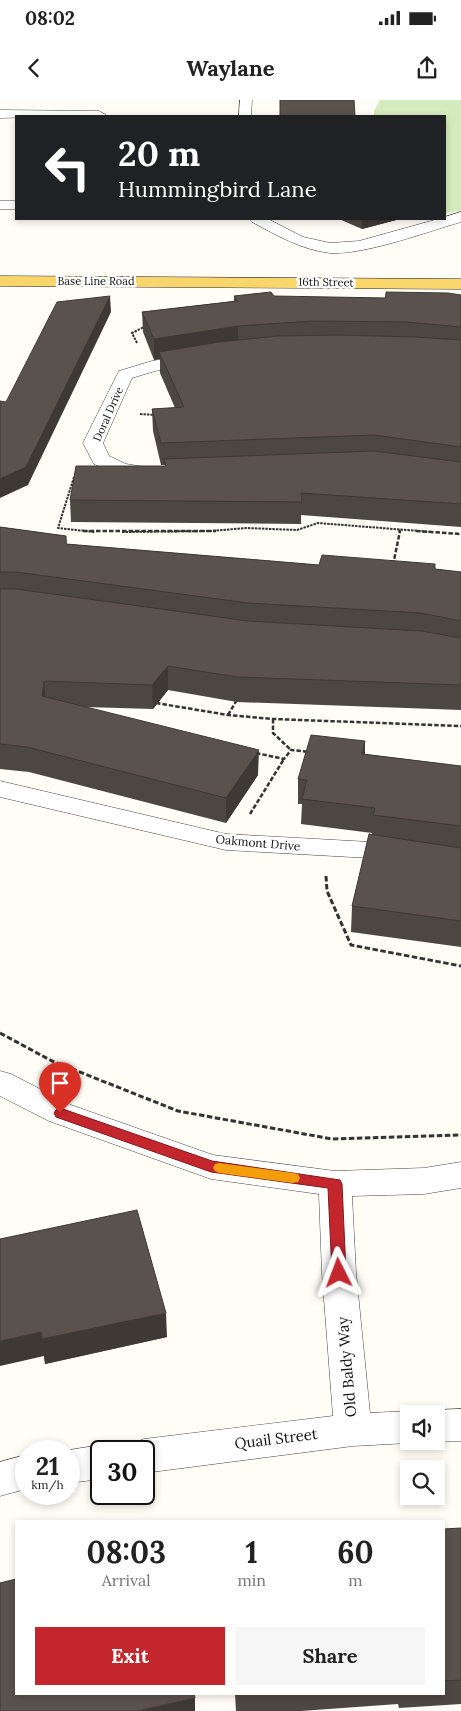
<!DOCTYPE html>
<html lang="en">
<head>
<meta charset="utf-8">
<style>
	:root { --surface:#fff; --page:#f6f6f6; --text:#222; --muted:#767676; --accent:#c4262e }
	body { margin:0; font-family:Lora,serif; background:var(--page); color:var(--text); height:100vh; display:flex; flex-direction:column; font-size:19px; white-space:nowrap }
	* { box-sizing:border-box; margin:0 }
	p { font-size:16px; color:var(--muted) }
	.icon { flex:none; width:28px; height:28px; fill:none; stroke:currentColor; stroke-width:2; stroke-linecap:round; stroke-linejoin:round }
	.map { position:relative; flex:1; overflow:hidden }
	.drawer { position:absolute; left:15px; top:1420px; width:430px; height:175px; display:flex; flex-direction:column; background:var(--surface); border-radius:0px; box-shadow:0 2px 8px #0003 }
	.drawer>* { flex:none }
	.banner { position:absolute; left:15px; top:15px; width:431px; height:105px; border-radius:0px; box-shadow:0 2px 8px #0003; background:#202124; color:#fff; overflow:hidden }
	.buttons { position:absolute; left:400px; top:1305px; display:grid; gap:10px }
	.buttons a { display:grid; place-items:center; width:45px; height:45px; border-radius:0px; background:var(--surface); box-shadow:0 2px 8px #0003; font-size:25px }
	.speed { position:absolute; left:15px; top:1340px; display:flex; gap:10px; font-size:25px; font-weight:700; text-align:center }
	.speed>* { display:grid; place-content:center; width:65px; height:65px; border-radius:50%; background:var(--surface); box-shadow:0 2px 8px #0003; line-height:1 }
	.speed small { font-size:12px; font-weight:400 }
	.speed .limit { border:2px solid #111; border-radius:8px; background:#fff; color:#111 }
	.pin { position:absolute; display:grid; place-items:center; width:42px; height:42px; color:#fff; margin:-51px -21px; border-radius:50% 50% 50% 0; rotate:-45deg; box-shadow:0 0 5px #0007 }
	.pin .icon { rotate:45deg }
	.me { position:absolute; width:55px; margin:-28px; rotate:357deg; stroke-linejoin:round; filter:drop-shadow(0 0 4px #0008) }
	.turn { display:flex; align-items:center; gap:18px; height:105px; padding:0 20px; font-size:22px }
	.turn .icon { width:65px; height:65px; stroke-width:2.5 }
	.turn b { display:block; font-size:35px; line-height:42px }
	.eta { display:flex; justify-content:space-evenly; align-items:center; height:85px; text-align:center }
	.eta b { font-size:30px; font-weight:700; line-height:35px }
	.action { display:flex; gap:10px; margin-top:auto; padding:10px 20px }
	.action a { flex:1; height:58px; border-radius:0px; background:var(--accent); color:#fff; font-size:20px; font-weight:700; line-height:58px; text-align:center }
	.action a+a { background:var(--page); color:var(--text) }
	.status { display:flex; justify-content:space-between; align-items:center; height:35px; padding:0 25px; background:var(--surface); direction:ltr }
	.status svg { height:14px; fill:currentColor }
	header { display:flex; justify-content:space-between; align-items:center; height:65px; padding:0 20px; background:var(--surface); font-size:22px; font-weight:700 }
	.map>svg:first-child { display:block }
	.green { fill:#d5ebbd }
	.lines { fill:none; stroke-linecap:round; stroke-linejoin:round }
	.minor-casing { stroke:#444; stroke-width:1 }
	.major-casing { stroke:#222; stroke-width:1 }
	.path-far2 { stroke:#333; stroke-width:2; stroke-dasharray:2.5 1; stroke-linecap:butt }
	.path-far1 { stroke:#333; stroke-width:2.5; stroke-dasharray:4.5 2; stroke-linecap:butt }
	.path { stroke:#333; stroke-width:3; stroke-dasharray:5.5 2.5; stroke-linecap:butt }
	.minor { fill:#fff; fill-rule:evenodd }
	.major { fill:#f9d66b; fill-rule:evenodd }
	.wall { fill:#4d4742 }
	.shaded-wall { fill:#3f3936 }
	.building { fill:#5a524d; stroke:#3f3936 }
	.route { fill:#c4262e; stroke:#7f191e }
	.slow { fill:#f59e0b }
	.labels { text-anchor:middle; stroke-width:5; stroke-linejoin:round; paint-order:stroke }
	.far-street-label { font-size:11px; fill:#111; stroke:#fff }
	.street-label { font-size:12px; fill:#111; stroke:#fff }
	.near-street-label { font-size:15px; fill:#111; stroke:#fff }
</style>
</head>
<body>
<div class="status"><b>08:02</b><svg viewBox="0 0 49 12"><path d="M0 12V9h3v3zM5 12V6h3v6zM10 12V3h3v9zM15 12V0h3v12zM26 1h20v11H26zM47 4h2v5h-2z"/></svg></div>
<header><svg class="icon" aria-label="back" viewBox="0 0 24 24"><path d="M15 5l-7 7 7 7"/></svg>Waylane<svg class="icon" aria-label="share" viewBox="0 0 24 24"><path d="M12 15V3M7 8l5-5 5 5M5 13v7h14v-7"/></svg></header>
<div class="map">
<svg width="461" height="1611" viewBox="0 0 461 1611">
	<rect width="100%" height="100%" fill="#fffdf5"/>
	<path class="green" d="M380,0H461V111L445,113V16H374V11Z"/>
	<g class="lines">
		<g class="minor-casing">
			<path id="minor" d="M240,0H252L251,16H239Z
				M0,10L99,11L106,15L0,18Z
				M0,101H16V109H0Z
				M461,112V122C426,132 365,155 330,153C302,150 276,135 252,122L249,119H268L303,137L330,143L359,141L438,119H445V117Z
				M197,254L203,255L206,259L203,263L155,271L132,278L103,343L109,356L126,364L157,369L160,373L157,377C136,382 113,372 94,364L83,343L119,271L152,261Z
				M0,681L226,734L370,742L461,754V772L370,758L226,750L0,697Z
				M0,971L11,974L71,1005L213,1055L335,1071L424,1068L461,1062V1088L424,1094L352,1096L356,1173L370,1313L409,1311L417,1314H409V1341H415L409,1343L353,1346L144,1373V1351H127L131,1344L144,1339L333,1316L322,1173L319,1094L211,1079L49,1021L0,996Z
				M461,1309V1341L436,1342L433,1341H436V1314H425L436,1310Z
				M101,1345L115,1351H101V1379L69,1383V1351H63Z
				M26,1355V1389L0,1396V1362Z"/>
		</g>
		<g class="major-casing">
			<path id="major" d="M0,176L461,179V189L0,186Z"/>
		</g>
		<path class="path-far2" d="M137,243L132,233L146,226
			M140,314L156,315
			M74,377L58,428L95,432
			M122,432L211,431L246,428L297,430L318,423L432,432
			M399,432L400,429"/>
		<path class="path-far1" d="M83,431H216
			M416,431L461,434
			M393,465L400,431
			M156,603L228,615L273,619L461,626
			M228,615L238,598
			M273,619V633L291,650
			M256,653L284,659L291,650L309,652
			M250,714L284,659"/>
		<path class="path" d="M326,776L327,791L351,845L461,866
			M0,933L52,961L178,1011L332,1039L461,1035"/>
		<use href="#minor" class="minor"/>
		<use href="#major" class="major"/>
	</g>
	<path class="wall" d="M339,119H400L362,129Z
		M386,192L461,195V427L301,415V424L71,422L70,400L165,366V365H161L153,331L152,309L175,308L160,273V259L154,260L143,232L142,212L234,201V196L385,198Z
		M0,427L66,436L67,444L319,465L435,469L461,472V610L237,602L168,590L153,609L85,607L258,675L226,723L29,672L0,669Z
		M365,641V654L461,666V847L351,832L352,806L372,733L301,724L302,704H298V679Z
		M0,1139L167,1237L45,1264L44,1256Z
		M461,1428V1604L399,1608L398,1604L301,1611H236L235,1594H444V1429Z"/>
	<path class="shaded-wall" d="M362,119H400L362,129Z
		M110,196L111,212L28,385L0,398V379Z
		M238,226V246L159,252L160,259L154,260V239Z
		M168,566V590L153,609L152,585Z
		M44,581L46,606L42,596Z
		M365,641L364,666L362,654Z
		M259,650L258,675L226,723V698Z
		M166,1213L167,1237L45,1264L42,1239Z
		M41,1232L44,1256L0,1266V1241Z
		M195,1598V1611H137Z"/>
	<path class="building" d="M280,0H354L355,16H280Z
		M271,192L274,196L386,198V192L448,193L461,195V227L407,222L313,221L238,226L154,239L142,212L238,201L234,196Z
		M110,196L26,367L0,379V301L6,302L57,202Z
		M337,235L415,237L461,240V347L374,335L161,343L152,309L184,307L159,252L219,242L278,236Z
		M374,351L461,362V404L301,393L302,402L70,400L76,366H166L164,359Z
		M0,427L66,436V444L319,465L322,455L435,464V469L461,472V521L421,513L248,503L16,472H0Z
		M0,489H16L248,521L421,531L461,538V585L237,577L168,566L152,585L44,581L42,596L259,650L226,698L27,647L0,644Z
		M311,635L365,641L362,654L461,666V726L373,715L375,708L302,699L307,680L298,679Z
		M369,734L461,748V821L352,806Z
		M137,1110L166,1213L42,1239L41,1232L0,1241V1139Z
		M461,1428V1580L444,1581V1429Z
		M16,1479V1594H194L195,1598L137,1611H0V1483Z"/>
	<path class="route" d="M60,1008L212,1061L340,1080L342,1084L346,1173L344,1177L339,1179L334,1177L332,1173L328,1088L211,1072L56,1017L54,1013L56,1010Z"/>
	<path class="slow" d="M219,1063L293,1073L298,1074L300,1078L298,1082L293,1083L219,1073L215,1071L213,1068L215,1064Z"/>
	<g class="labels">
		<g class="far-street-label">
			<text x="96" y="185">Base Line Road</text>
			<text transform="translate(326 182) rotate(1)" y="4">16th Street</text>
			<text transform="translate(108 314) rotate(-66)" y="4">Doral Drive</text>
		</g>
		<g class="street-label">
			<text transform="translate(258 743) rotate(5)" y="4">Oakmont Drive</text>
		</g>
		<g class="near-street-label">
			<text transform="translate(347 1267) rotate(-95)" y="5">Old Baldy Way</text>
			<text transform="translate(276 1339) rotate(-7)" y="5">Quail Street</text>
		</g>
	</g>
</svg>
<div class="buttons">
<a><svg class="icon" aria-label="sound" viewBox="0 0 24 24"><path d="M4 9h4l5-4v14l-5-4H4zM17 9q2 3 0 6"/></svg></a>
<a><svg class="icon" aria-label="search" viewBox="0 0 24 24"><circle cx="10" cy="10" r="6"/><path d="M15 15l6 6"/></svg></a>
</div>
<div class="speed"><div>21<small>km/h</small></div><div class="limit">30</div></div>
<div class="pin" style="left:60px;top:1013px;background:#d93025"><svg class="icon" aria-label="arrive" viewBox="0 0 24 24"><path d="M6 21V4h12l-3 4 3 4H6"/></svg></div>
<svg class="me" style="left:339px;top:1173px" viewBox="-20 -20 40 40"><path d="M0-17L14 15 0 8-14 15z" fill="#c4262e" stroke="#fff" stroke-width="4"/></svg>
<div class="banner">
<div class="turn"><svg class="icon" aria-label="left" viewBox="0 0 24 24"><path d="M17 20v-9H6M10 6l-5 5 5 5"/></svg><div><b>20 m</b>Hummingbird Lane</div></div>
</div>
<section class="drawer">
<div class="eta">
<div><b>08:03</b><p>Arrival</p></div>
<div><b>1</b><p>min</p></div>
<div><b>60</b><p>m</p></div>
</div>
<div class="action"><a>Exit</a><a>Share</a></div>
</section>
</div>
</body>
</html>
